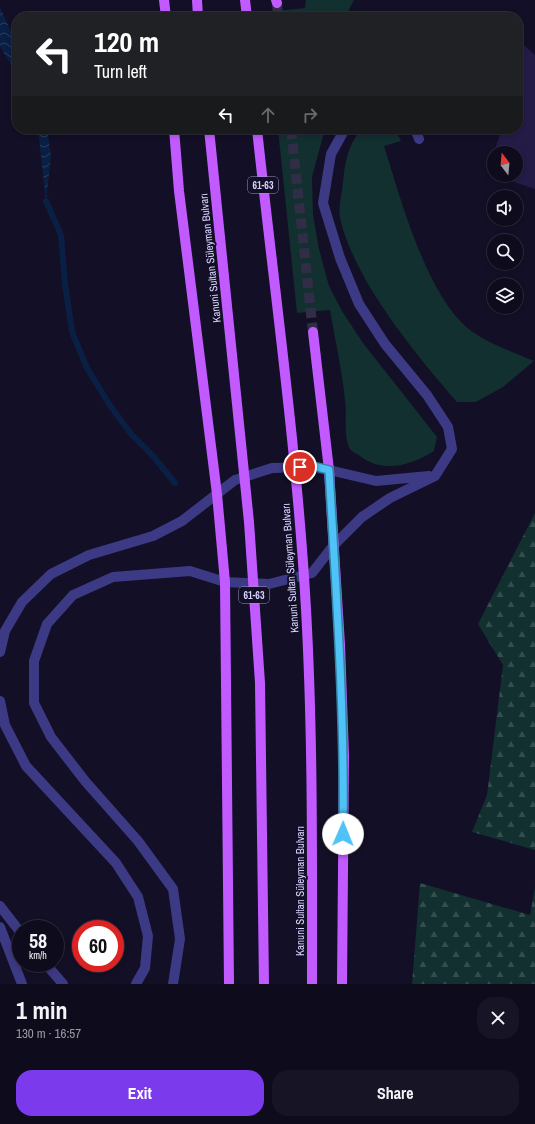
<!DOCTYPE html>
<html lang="en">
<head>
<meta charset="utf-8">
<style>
	:root { --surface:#0e0b1c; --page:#171425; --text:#f1f3f6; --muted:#9b9ba3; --line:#2e2b3b; --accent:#7c3aed }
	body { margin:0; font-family:"Archivo Narrow",sans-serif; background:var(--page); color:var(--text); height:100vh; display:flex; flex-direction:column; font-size:15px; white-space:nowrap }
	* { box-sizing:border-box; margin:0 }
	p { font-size:13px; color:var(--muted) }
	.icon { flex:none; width:22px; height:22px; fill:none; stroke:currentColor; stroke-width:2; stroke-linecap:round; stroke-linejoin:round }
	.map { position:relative; height:984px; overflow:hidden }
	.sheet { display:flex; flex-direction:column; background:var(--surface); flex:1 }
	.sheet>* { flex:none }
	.banner { position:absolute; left:12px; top:12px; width:511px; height:122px; border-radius:16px; box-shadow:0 2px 6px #0003,0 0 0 1px var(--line); background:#202124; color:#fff; overflow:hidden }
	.needle { width:26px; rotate:344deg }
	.buttons { position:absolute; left:487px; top:146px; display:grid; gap:8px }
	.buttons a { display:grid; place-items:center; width:36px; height:36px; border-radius:50%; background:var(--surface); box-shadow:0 2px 6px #0003,0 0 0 1px var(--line); font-size:20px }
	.speed { position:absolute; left:12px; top:920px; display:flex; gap:8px; font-size:20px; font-weight:700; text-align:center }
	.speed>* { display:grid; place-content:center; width:52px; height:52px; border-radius:50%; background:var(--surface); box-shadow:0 2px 6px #0003,0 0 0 1px var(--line); line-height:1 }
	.speed small { font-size:10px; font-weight:400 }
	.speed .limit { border:6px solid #d22; background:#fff; color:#111 }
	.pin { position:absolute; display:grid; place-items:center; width:34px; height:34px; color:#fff; margin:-17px; border:2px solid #fff; border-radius:50%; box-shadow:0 1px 4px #0007 }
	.me { position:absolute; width:44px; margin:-22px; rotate:1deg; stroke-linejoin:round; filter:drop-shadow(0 0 3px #0008) }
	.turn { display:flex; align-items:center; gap:14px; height:84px; padding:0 16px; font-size:18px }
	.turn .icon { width:52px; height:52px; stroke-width:2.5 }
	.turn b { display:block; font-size:28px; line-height:34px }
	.lanes { display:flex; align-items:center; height:38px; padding:0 16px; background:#0003; justify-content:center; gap:20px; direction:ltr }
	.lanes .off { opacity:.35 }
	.round { display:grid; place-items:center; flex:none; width:42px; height:42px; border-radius:16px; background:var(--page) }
	.summary { display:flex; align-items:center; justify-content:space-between; height:68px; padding:0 16px }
	h1 { font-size:24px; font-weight:800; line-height:30px }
	.primary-button { display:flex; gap:8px; margin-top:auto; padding:8px 16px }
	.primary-button a { flex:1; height:46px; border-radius:16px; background:var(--accent); color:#fff; font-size:16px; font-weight:800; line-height:46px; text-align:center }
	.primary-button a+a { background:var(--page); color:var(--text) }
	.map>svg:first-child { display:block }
	.forest { fill:url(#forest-firs) }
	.green { fill:#12302f }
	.water { fill:url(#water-waves) }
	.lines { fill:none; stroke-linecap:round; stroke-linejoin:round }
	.stream { stroke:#0a1f44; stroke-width:6 }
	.building { fill:#241b47 }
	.primary-tunnel { stroke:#312d47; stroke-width:10; stroke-dasharray:10 5; stroke-linecap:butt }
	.minor { stroke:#3d3a85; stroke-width:10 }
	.tertiary { stroke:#3d3a85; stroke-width:10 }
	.primary { stroke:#c25bff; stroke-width:10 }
	.route-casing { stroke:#337fa1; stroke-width:10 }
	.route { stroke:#4fc3f7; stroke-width:7 }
	.labels { text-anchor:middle; stroke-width:4; stroke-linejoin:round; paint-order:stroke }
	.shield { fill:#130f26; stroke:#9e99be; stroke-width:1 }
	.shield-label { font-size:10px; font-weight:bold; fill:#d9d4ff }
	.street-label { font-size:11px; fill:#d9d4ff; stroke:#130f26 }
</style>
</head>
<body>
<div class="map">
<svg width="535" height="984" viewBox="0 0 535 984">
	<defs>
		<pattern id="forest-firs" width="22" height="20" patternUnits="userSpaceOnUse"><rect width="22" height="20" fill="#12302f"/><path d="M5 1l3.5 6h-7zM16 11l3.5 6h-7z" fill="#344d4e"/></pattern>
		<pattern id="water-waves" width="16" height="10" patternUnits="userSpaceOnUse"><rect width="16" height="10" fill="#0a1f44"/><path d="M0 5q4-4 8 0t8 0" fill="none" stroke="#2d3f60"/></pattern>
	</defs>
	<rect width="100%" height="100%" fill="#130f26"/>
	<path class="forest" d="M535,513V850L472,832L487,795L503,665L478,624Z
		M420,883L530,915L535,887V984H412Z"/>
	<path class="green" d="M306,0H354L345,17H266L265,12L305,8Z
		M278,129H325L312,177L313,215L319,249L329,286L342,311L363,343L437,437L434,451C412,465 383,474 360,456C357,454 352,452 350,449C343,437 347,414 345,400C342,370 335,340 330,310L297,313Z
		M362,129H395L401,141L384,146C401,199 426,295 470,330C489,344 513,352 534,361L503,387L476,402H457C416,355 354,280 340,218C338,208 342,193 343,182C345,162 348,144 362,129Z"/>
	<path class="water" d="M0,7L17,45V76L0,46Z
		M38,129H47L51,156L46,201Z"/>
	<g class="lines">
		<path class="stream" d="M46,201L61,235L65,284L72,332L87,368L109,404L131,434L153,456L175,483"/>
	</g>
	<path class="building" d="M518,40L535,55V189L514,182L505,175H516V153H497L496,146L502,129H518Z"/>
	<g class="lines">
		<path class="primary-tunnel" d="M277,3L278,17
			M291,129L313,332"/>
		<path class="minor" d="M415,129L419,139
			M329,470L376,481L429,476
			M333,546L362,517L390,498L435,476L452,449L448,427L427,395L385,344L359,304L340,258L323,203L331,154L345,129
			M0,906L21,933
			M0,927L22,984
			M45,963L63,984"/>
		<path class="tertiary" d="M0,652L5,631L22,602L51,574L89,555L153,536L182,521L235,480L272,468L313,467L329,470
			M0,701L5,725L26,766L116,863L138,897L148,936L145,968L136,984
			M173,984L180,939L173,889L138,841L85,781L51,737L34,703V661L47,624L73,595L113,577L190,571L225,582L269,584L312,573L333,546"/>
		<path class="primary" d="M164,0L166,17
			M197,0L198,17
			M245,0L247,17
			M276,0L277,3
			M174,129L179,191L217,494L225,582L229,984
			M209,129L249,522L260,683L264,984
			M257,129C274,289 297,449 306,609C313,734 312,859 312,984
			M313,332L329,470L340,645L344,756L342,984"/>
	</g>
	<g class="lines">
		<g class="route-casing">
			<path id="route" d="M300,467L313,466L329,470C336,591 345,712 343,834"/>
		</g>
		<use href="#route" class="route"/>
	</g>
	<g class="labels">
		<g class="shield">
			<rect x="248" y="177" width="30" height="16" rx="3"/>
			<rect x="239" y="587" width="30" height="16" rx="3"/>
		</g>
		<g class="shield-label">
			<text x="263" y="189">61-63</text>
			<text x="254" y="599">61-63</text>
		</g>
		<g class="street-label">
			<text transform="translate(210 258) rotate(-96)" y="4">Kanuni Sultan Süleyman Bulvarı</text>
			<text transform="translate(290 568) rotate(-94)" y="4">Kanuni Sultan Süleyman Bulvarı</text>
			<text transform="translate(300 891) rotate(-90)" y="4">Kanuni Sultan Süleyman Bulvarı</text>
		</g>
	</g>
</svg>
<div class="buttons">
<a><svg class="needle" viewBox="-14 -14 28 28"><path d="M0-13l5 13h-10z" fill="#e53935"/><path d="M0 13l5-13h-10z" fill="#9b9ba3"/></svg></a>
<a><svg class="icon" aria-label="sound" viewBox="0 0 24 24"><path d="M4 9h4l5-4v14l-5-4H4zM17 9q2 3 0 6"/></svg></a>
<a><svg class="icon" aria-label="search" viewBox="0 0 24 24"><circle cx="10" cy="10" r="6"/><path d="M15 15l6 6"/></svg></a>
<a><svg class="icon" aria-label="layers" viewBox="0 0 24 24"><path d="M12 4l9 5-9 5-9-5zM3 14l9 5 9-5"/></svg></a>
</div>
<div class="speed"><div>58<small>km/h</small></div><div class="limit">60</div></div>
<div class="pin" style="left:300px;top:467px;background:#d93025"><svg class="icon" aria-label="arrive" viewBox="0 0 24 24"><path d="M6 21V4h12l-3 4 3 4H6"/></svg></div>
<svg class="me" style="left:343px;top:834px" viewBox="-20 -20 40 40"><circle r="19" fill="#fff"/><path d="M0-13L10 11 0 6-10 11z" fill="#4fc3f7"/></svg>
<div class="banner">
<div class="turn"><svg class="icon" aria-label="left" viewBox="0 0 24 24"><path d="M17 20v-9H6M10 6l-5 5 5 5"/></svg><div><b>120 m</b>Turn left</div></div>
<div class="lanes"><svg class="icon" aria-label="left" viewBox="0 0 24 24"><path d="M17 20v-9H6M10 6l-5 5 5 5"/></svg><svg class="icon off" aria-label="ahead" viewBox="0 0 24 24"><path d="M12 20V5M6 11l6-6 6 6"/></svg><svg class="icon off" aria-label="right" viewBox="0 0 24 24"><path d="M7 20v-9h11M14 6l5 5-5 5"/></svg></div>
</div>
</div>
<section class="sheet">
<div class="summary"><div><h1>1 min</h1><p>130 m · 16:57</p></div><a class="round"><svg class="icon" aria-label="close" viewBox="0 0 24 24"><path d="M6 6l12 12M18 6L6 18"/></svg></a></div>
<div class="primary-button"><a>Exit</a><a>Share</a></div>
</section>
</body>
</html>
